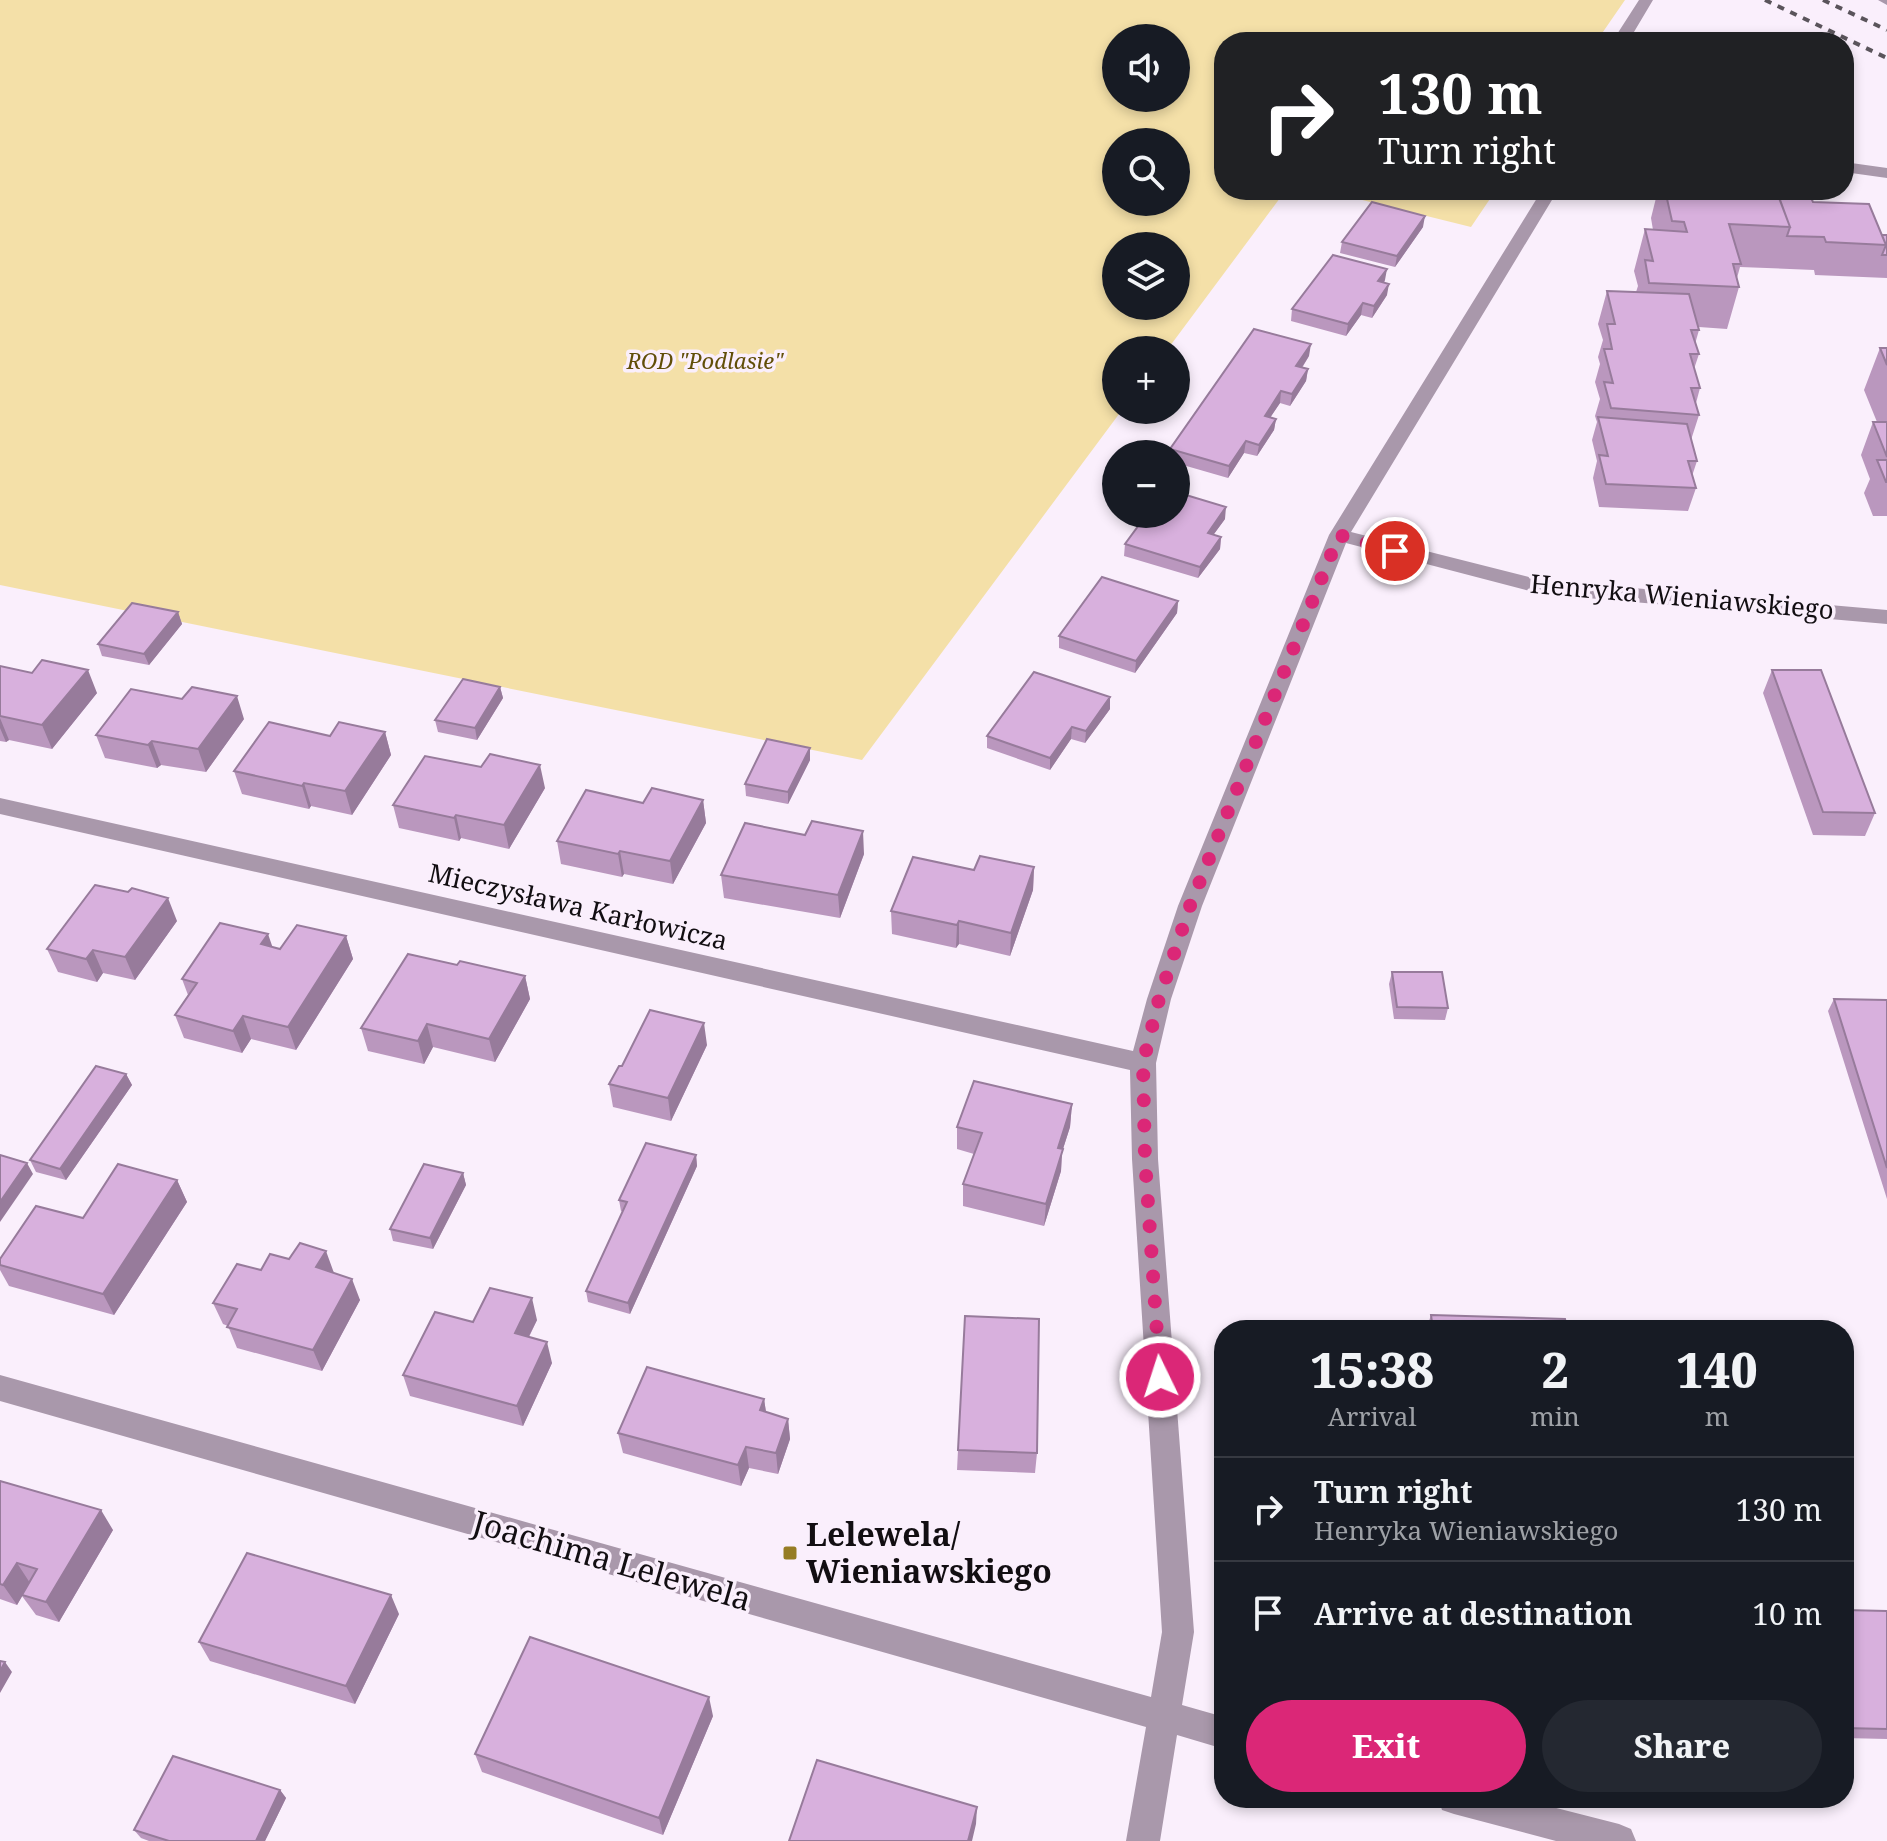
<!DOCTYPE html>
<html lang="en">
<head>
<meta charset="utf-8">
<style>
	:root { --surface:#171b24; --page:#242831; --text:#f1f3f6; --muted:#9ea1a6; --line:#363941; --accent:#db2777 }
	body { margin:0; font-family:"Noto Serif",serif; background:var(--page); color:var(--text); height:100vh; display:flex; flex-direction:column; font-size:30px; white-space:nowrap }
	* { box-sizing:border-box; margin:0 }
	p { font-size:26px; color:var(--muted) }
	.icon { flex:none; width:44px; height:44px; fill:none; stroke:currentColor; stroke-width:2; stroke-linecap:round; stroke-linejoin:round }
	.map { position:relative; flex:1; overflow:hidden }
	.side { position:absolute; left:1214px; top:1320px; width:640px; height:488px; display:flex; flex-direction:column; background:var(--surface); border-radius:32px; box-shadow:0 4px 12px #0003 }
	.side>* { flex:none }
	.banner { position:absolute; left:1214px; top:32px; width:640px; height:168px; border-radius:32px; box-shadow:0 4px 12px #0003; background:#202124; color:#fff; overflow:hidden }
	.controls { position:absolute; left:1102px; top:24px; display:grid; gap:16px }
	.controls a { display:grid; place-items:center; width:88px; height:88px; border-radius:50%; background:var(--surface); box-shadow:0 4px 12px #0003; font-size:40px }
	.pin { position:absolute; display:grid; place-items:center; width:68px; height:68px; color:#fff; margin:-34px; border:4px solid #fff; border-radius:50%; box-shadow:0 2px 8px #0007 }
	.me { position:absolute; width:88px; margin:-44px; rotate:356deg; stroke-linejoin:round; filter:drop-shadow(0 0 6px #0008) }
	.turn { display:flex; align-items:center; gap:28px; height:168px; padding:0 32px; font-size:36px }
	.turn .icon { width:104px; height:104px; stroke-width:2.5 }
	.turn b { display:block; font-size:56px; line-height:68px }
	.eta { display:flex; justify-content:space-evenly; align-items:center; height:136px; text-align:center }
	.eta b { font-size:48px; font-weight:800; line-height:56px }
	.primary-button { display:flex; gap:16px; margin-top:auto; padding:16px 32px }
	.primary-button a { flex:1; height:92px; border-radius:48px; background:var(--accent); color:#fff; font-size:32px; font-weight:800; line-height:92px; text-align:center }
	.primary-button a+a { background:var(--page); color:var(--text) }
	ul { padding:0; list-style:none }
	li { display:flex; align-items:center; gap:24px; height:104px; padding:0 32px; border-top:2px solid var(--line) }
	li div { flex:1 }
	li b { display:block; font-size:30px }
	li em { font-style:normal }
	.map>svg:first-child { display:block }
	.green { fill:#f4e0a8; fill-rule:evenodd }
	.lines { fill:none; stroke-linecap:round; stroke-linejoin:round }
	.minor { fill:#a998ab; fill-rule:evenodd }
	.rail { stroke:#5a545b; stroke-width:4; stroke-dasharray:7 7; stroke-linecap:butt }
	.wall { fill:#ba97be }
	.shaded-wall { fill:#977b9b }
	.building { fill:#d8b0dd; stroke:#977b9b; stroke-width:2 }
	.route { stroke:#db2777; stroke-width:14; stroke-dasharray:0 25.2 }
	.poi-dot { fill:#967c24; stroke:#faeffc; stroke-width:3 }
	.labels { text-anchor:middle; stroke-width:7; stroke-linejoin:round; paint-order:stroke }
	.far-park-label { font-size:22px; font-style:italic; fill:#614e08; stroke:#faeffc }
	.street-label { font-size:26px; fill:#120e12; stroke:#faeffc }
	.near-poi-label { font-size:32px; font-weight:bold; fill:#120e12; stroke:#faeffc; text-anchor:start }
	.near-street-label { font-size:32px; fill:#120e12; stroke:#faeffc }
</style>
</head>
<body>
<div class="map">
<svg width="1887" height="1841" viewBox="0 0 1887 1841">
	<rect width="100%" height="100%" fill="#faeffc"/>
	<path class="green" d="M0,0H1625L1596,42H1224V190H1286L1167,350H1116V410H1122L862,760L0,585ZM1116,38H1176V98H1116ZM1116,142H1176V202H1116ZM1116,246H1176V306H1116Z
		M1322,190H1496L1471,227Z"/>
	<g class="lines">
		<path class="minor" d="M1639,0H1653L1628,42H1612Z
			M1878,0H1887V5Z
			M1521,37L1527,39L1530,42H1513Z
			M1844,162L1887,168V178L1844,172Z
			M1542,190H1558L1351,532L1541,580L1887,610V624L1541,594L1346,543L1202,906L1171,999L1156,1063L1158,1159L1194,1632L1182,1705L1224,1717V1749L1177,1735L1160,1841H1126L1146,1727L0,1401V1375L1151,1697L1162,1632L1132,1159L1130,1070L0,814V798L1133,1051L1147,999L1178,906L1329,535Z
			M1438,1798H1517L1619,1824L1631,1829L1636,1841H1556L1454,1814L1442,1810Z"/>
		<path class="rail" d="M1765,0L1887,58
			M1823,0L1887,30"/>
	</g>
	<path class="wall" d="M1658,190H1776L1779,197L1813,202L1882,235H1887V278L1815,275L1814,270L1740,267L1737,278L1739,287L1727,329L1699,327V330L1695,344L1699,354L1694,369L1700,388L1696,403L1699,415L1691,440L1697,461L1692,476L1696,488L1688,511L1599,507L1593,478L1597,461L1592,440L1597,422L1595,416L1600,399L1595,382L1600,364L1598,357L1603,340L1598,324L1607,291L1636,292L1638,286L1634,271L1645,229L1653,230L1651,218Z
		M1423,227L1395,267L1340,253L1342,242Z
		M1385,280L1384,283L1387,295L1372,318L1361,315L1346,336L1291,321L1292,309Z
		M1880,348H1887V516H1873L1864,493L1870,479L1861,455L1873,422H1877L1864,390Z
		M1309,356L1302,368L1308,369L1306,381L1290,406L1280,403L1270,417L1276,419L1274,430L1257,456L1244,453L1228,478L1176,463V454H1169L1170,449Z
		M1225,519L1213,535L1221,537L1220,549L1198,578L1124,556L1125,544Z
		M1178,601L1177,613L1135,673L1059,648V636Z
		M178,612L182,624L149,665L102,656L98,644Z
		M0,666L97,693L52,749L9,740L6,742L0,741Z
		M1772,670L1875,813L1865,836L1813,835L1763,693Z
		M500,687L503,698L477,740L438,732L435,720Z
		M1110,709L1085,743L1071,739L1050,770L987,748V736Z
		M244,719L206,772L161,765L157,768L105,758L96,735Z
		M385,732L391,755L352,815L311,806L309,809L242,794L234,771L330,736Z
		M810,748V760L788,804L746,796L745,784Z
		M545,788L509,849L461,838L459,841L399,828L393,805Z
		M703,800L706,823L673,884L624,874L622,877L561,864L557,841L643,803Z
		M864,854L840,918L724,898L721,875Z
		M1034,867L1033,890L1010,956L959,944L956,948L892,934L891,911L974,870Z
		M177,921L135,980L103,973L97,982L58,972L47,949Z
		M346,936L353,959L296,1050L251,1039L242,1053L184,1038L175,1015L188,995L182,979L272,947L280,949Z
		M457,965L525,976L530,999L495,1062L433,1047L424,1064L368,1051L361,1028Z
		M1392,972L1448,1008L1445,1020L1394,1019L1389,984Z
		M1834,999L1887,1000V1199L1828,1011Z
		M707,1045L671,1121L613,1107L609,1084L622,1066Z
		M126,1074L132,1085L66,1180L36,1172L30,1160Z
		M1072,1104L1070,1127L1062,1152L1061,1171L1044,1226L963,1206V1184L974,1154L957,1149V1127Z
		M696,1155L697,1166L630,1314L588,1302L586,1291L623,1212L621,1211L619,1200Z
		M463,1173L466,1185L433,1249L393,1241L390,1229Z
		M177,1180L187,1202L114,1315L9,1286L0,1270V1259L83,1218Z
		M261,1270L334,1273L360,1300L322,1371L237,1348L228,1326L223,1324L213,1303Z
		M1431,1315L1567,1330H1426Z
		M537,1320L529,1337L552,1363L523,1426L410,1396L403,1375L473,1322Z
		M764,1399L766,1412L788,1419L790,1439L778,1474L749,1468L741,1486L623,1453L618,1433Z
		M958,1450L1037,1453L1035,1473L957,1470Z
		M0,1481L113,1530L59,1622L36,1615L22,1596L17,1605L0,1599Z
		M1844,1610L1887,1611V1739L1844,1738Z
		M399,1614L355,1704L210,1661L199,1642Z
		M713,1716L663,1835L482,1772L475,1754Z
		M280,1790L286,1798L265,1841H149L141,1838L134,1830Z"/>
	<path class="shaded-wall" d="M1425,216L1423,227L1395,267L1397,256Z
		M1387,269L1385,280L1377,293L1378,281Z
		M1389,284L1387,295L1372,318L1374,306Z
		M1363,303L1361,315L1346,336L1348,324Z
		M1311,344L1309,356L1295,378L1296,366Z
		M1308,369L1306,381L1290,406L1292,394Z
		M1281,391L1280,403L1264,427L1265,416Z
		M1276,419L1274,430L1257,456L1259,445Z
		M1246,441L1244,453L1228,478L1229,466Z
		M1226,507L1225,519L1206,545L1208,533Z
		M1221,537L1220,549L1198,578L1200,567Z
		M1178,601L1177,613L1135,673L1136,661Z
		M178,612L182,624L149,665L144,654Z
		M88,670L97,693L52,749L42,725Z
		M500,687L503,698L477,740L475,728Z
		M237,696L244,719L206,772L198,749Z
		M1110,697V709L1085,743L1086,731Z
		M0,718L9,740L6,742L0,728Z
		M1072,727L1071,739L1050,770V758Z
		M385,732L391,755L352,815L345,791Z
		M152,741L161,765L157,768L148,745Z
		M810,748V760L788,804V792Z
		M540,765L545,788L509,849L504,825Z
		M304,783L311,806L309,809L302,786Z
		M703,800L706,823L673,884L670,861Z
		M456,815L461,838L459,841L454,818Z
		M863,831L864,854L840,918L838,895Z
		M620,851L624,874L622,877L618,854Z
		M1034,867L1033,890L1010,956L1011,933Z
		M168,898L177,921L135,980L125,957Z
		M959,921V944L956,948L957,925Z
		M268,934L276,957L261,944Z
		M346,936L353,959L296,1050L288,1027Z
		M93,950L103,973L97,982L86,959Z
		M525,976L530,999L495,1062L489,1039Z
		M243,1016L251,1039L242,1053L233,1031Z
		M704,1023L707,1045L671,1121L668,1098Z
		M427,1024L433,1047L424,1064L418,1041Z
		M126,1074L132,1085L66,1180L60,1169Z
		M1072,1104L1070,1127L1062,1152L1061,1171L1044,1226L1046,1204L1058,1148Z
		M696,1155L697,1166L630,1314L628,1303Z
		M27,1163L33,1174L0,1222V1202Z
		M463,1173L466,1185L433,1249L430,1238Z
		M177,1180L187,1202L114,1315L103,1294Z
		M326,1251L334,1273L316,1267Z
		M352,1279L360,1300L322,1371L313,1350Z
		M532,1298L537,1320L520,1354L515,1333Z
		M547,1342L552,1363L523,1426L517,1406Z
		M764,1399L767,1419L760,1410Z
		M788,1419L790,1439L778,1474L776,1453Z
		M746,1447L749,1468L741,1486L738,1465Z
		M101,1510L113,1530L59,1622L46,1602Z
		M17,1563L30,1583L17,1605L3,1585Z
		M391,1595L399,1614L355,1704L346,1686Z
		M5,1662L12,1672L0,1693V1671Z
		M709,1697L713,1716L663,1835L659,1818Z
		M280,1790L286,1798L265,1841H256Z
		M977,1807L976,1824L972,1841H968Z"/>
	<path class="building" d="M1665,190H1776L1790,227L1729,224L1741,264H1733L1739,287L1649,283L1645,260L1653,261L1645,229L1687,232L1684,222L1672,221Z
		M1779,197L1811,198L1813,202L1869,204L1886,245L1826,242L1824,237L1787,236L1790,227Z
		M1372,202L1425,216L1397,256L1342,242Z
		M1882,235H1887V255H1882L1886,245Z
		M1333,255L1387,269L1378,281L1389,284L1374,306L1363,303L1348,324L1292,309Z
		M1607,291L1689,294L1699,330H1691L1699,354H1690L1700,388H1691L1699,415L1611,408L1604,382L1613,383L1604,349H1612L1607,324H1615Z
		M1254,329L1311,344L1296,366L1308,369L1292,394L1281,391L1265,416L1276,419L1259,445L1246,441L1229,466L1170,449Z
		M1880,348H1887V365Z
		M1598,417L1687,424L1697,461H1688L1696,488L1606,484L1599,455L1608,456Z
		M1873,422H1887V457Z
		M1877,460H1887V482H1886Z
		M1176,492L1226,507L1208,533L1221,537L1200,567L1125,544L1147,514H1176Z
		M1102,577L1178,601L1136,661L1059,636Z
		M132,603L178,612L144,654L98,644Z
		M42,660L88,670L42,725L0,716V666L32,673Z
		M1772,670H1821L1875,813L1823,812Z
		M1034,672L1110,697L1086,731L1072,727L1050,758L987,736Z
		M463,679L500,687L475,728L435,720Z
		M192,687L237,696L198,749L152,741L148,745L96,735L131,689L182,699Z
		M269,722L330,736L339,722L385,732L345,791L304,783L302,786L234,771Z
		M767,739L810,748L788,792L745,784Z
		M490,754L540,765L504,825L456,815L454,818L393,805L425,756L481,767Z
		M652,788L703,800L670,861L620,851L618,854L557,841L586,790L643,803Z
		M812,821L863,831L838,895L721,875L745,823L805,835Z
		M980,856L1034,867L1011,933L959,921L957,925L891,911L913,857L974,870Z
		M95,885L128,892L132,888L168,898L125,957L93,950L86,959L47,949Z
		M220,923L268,934L261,944L280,949L297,925L346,936L288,1027L243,1016L233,1031L175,1015L197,983L182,979Z
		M408,954L457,965L460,961L525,976L489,1039L427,1024L418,1041L361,1028Z
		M1392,972H1442L1448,1008L1397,1007Z
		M1834,999L1887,1000V1168Z
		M650,1010L704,1023L668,1098L609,1084L619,1066H622Z
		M96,1066L126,1074L60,1169L30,1160Z
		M974,1081L1072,1104L1058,1148L1063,1149L1046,1204L963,1184L982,1133L957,1127Z
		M646,1143L696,1155L628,1303L586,1291L627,1202L619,1200Z
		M0,1155L27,1163L0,1202Z
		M118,1164L177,1180L103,1294L0,1265V1259L36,1206L83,1218Z
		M424,1164L463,1173L430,1238L390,1229Z
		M300,1243L326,1251L316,1267L352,1279L313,1350L227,1327L237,1309L213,1303L237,1264L261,1270L270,1254L289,1259Z
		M490,1288L532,1298L515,1333L547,1342L517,1406L403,1375L435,1312L473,1322Z
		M1431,1315L1565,1319L1567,1330H1433Z
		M965,1316L1039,1319L1037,1453L958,1450Z
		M647,1367L764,1399L760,1410L788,1419L776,1453L746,1447L738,1465L618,1433Z
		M0,1481L101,1510L46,1602L22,1595L37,1569L17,1563L3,1585L0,1584Z
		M247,1553L391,1595L346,1686L199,1642Z
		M1844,1610L1887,1611V1729L1844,1728Z
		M530,1637L709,1697L659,1818L475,1754Z
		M0,1661L5,1662L0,1671Z
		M173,1756L280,1790L256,1841H169L134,1830Z
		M817,1760L977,1807L968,1841H789Z"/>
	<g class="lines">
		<path class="route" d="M1160,1377L1145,1159L1143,1063L1159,999L1190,906L1339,535L1395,551"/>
	</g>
	<rect class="poi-dot" x="782" y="1545" width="16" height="16" rx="4"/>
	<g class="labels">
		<g class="far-park-label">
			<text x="705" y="369">ROD "Podlasie"</text>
		</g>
		<g class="street-label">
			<text transform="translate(1682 597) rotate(5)" y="9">Henryka Wieniawskiego</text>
			<text transform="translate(578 907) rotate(13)" y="9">Mieczysława Karłowicza</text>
		</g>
		<g class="near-poi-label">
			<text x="806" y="1546">Lelewela/<tspan x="806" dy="37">Wieniawskiego</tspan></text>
		</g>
		<g class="near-street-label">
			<text transform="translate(612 1561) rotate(16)" y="11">Joachima Lelewela</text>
		</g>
	</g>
</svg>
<div class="controls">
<a><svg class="icon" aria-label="sound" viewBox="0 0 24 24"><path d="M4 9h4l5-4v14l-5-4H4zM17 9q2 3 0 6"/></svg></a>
<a><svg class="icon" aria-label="search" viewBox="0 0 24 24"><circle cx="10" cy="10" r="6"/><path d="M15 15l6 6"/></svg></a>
<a><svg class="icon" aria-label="layers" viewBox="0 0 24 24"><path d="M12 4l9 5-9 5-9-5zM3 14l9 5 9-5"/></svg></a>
<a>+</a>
<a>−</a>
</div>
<div class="pin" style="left:1395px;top:551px;background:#d93025"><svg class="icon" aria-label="arrive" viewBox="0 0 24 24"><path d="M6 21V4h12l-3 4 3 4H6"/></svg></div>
<svg class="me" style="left:1160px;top:1377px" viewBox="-20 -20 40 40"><circle r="17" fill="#db2777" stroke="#fff" stroke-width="3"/><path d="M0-11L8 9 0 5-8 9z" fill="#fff"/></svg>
<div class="banner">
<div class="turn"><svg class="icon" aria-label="right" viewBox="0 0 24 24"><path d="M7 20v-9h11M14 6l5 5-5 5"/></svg><div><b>130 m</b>Turn right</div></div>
</div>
<section class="side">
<div class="eta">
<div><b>15:38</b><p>Arrival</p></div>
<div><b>2</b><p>min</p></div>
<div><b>140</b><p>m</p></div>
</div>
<ul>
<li><svg class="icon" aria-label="right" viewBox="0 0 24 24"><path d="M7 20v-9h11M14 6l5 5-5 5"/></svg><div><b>Turn right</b><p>Henryka Wieniawskiego</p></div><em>130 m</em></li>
<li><svg class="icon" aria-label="arrive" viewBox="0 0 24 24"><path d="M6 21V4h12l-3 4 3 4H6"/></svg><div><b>Arrive at destination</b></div><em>10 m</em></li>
</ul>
<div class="primary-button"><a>Exit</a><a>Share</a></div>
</section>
</div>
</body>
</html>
